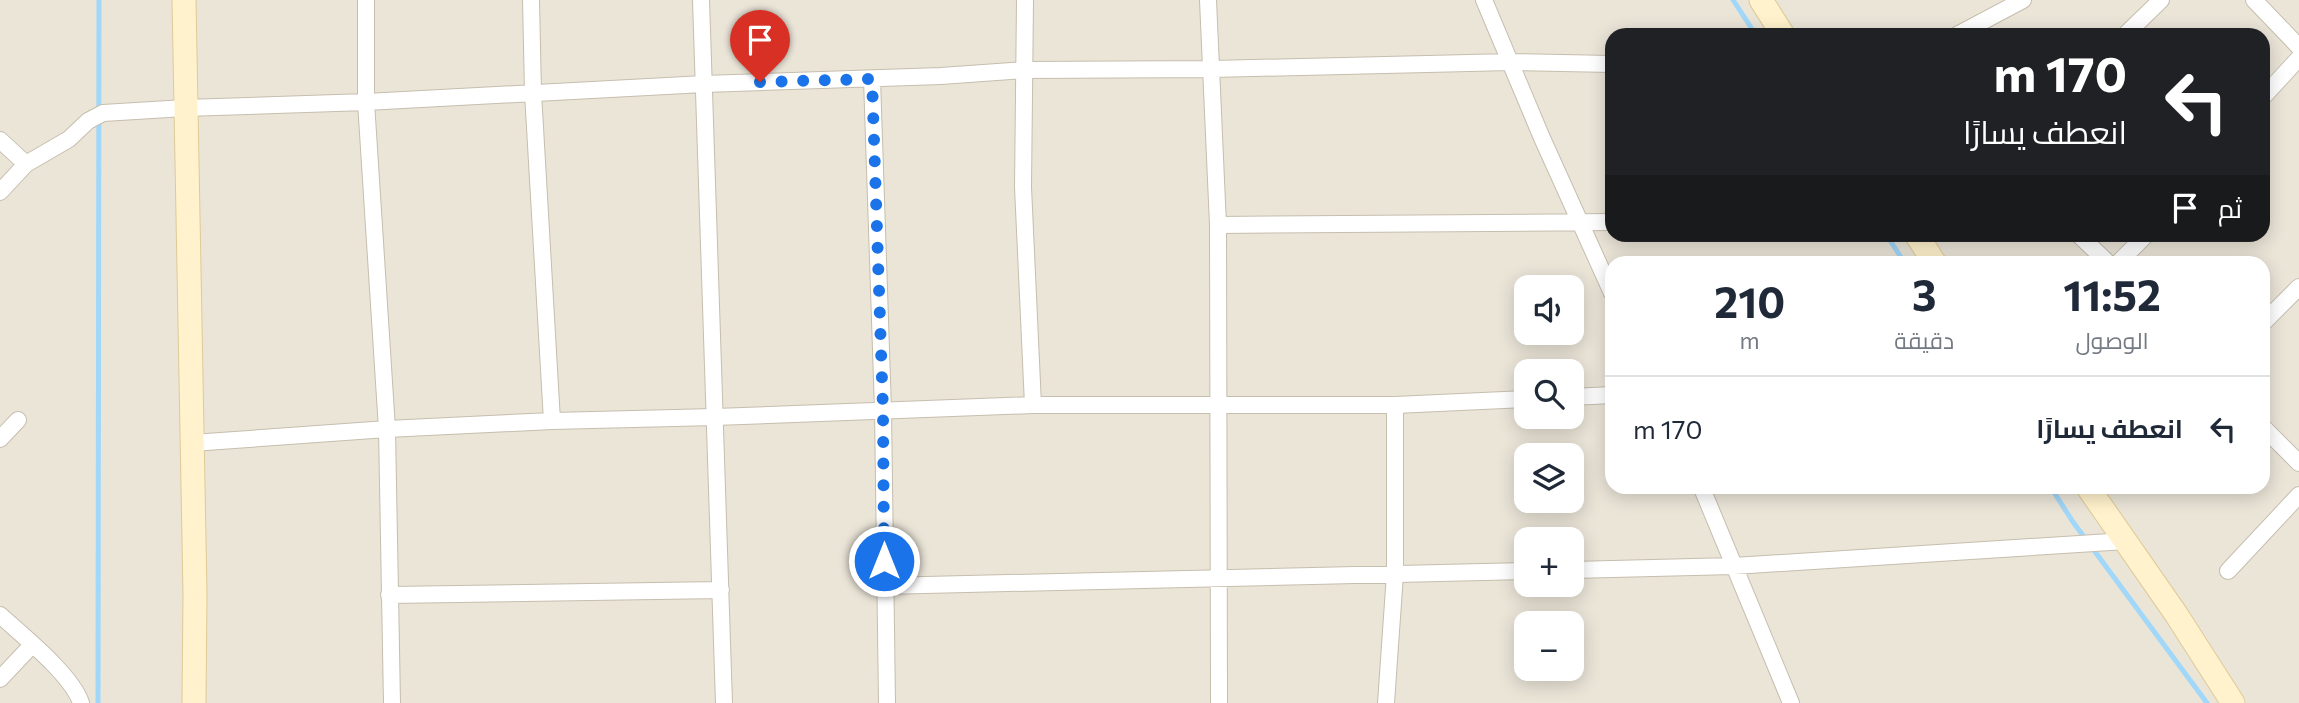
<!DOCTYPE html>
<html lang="ar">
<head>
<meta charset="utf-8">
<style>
	:root { --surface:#fff; --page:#f6f6f7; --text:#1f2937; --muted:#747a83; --line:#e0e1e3 }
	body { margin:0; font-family:Commissioner,Cairo,sans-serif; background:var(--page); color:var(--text); direction:rtl; height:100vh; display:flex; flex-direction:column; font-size:26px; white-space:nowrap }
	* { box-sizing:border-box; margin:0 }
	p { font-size:23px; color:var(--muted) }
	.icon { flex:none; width:38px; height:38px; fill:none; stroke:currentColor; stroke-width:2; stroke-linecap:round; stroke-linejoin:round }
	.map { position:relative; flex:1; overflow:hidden; direction:ltr }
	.panel { position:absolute; left:1605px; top:256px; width:665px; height:238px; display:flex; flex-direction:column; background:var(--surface); border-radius:21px; box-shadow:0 4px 18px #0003; direction:rtl }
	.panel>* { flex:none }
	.banner { position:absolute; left:1605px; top:28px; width:665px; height:214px; border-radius:21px; box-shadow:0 4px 18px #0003; direction:rtl; background:#202124; color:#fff; overflow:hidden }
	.fabs { position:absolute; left:1514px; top:275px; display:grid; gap:14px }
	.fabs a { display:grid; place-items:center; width:70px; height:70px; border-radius:14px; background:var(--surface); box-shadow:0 4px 18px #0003; font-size:35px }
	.pin { position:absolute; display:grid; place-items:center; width:60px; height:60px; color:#fff; margin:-72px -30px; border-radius:50% 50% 50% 0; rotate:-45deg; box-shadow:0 0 7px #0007 }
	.pin .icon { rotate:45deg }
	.me { position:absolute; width:77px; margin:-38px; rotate:0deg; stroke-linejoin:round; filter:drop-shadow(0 0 5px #0008) }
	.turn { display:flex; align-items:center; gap:24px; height:147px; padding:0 28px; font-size:32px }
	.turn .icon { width:91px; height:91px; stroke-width:2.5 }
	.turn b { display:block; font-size:49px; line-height:60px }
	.then { display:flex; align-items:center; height:66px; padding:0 28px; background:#0003; gap:14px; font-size:26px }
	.eta { display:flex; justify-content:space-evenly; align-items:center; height:119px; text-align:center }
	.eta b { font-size:42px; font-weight:700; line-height:49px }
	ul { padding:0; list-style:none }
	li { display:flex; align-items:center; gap:21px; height:105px; padding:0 28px; border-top:2px solid var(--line) }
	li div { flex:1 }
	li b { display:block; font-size:26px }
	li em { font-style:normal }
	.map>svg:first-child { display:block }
	.residential { fill:#ebe5d8; fill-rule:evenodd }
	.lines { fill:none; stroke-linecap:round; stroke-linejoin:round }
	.stream { stroke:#a1d7f9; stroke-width:5 }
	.street-casing { stroke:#c6beae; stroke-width:18 }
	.secondary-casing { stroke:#deca97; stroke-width:25 }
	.street { stroke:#fff; stroke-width:16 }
	.secondary { stroke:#fff2cc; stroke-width:23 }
	.route { stroke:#1a73e8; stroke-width:12; stroke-dasharray:0 21.6 }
</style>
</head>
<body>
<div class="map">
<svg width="2299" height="703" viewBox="0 0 2299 703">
	<rect width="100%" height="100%" fill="#f7f3ea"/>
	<path class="residential" d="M0,0H2299V703H0ZM1612,35H2263V234H1612ZM1612,262H2263V486H1612ZM1526,287H1572V332H1526ZM1526,371H1572V416H1526ZM1526,455H1572V500H1526ZM1526,539H1572V584H1526ZM1526,623H1572V668H1526Z"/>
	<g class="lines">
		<path class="stream" d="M1733,0L1756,35
			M1886,234L1904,262
			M2050,486L2073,522L2207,703
			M98,703L99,0"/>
		<g class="street-casing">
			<path id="street" d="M366,0V102L387,429L392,703
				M531,0L533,93L552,421
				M701,0L724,703
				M1025,0L1023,187L1033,405
				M1208,0L1218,225L1219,703
				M1484,0L1542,138L1612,293
				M2254,0L2299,47
				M1957,35L2023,0
				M2125,35L2161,0
				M872,79L883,410L887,703
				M2263,97L2299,58
				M0,140L26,164L69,139L88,121L103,113L185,108L366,102L704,84L941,76L1026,70L1213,69L1511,62L1612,64
				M0,192L26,164
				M1218,225L1612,222
				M2078,234L2107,262
				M2119,262L2147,234
				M2263,323L2299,287
				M1572,397L1612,395
				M2263,427L2299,463
				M0,439L18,420
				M192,443L387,429L552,421L715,417L1033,405H1395L1526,399
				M1701,486L1791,703
				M1572,570L1734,566L2126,541
				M2228,571L2299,495
				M884,586L1526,571
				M389,595L721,590
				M0,615C23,636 72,675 81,703
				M0,679L32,645
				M1386,703L1395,574V405"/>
		</g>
		<g class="secondary-casing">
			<path id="secondary" d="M184,0L195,594L194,703
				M1761,0L1783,35
				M1916,234L1934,262
				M2087,486L2176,614L2233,703"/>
		</g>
		<use href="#street" class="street"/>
		<use href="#secondary" class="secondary"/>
	</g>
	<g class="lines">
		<path class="route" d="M760,82L872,79L883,410L884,561"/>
	</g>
</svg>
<div class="fabs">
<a><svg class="icon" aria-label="sound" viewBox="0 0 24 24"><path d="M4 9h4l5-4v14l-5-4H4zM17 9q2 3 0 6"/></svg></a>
<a><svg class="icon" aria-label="search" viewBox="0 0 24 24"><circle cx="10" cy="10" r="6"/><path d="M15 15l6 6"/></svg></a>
<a><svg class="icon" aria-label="layers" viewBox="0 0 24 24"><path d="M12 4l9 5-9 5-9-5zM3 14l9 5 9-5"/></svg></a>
<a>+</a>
<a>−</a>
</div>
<div class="pin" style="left:760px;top:82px;background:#d93025"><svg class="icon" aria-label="arrive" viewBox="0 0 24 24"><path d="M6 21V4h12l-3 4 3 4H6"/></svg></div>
<svg class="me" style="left:884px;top:561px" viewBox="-20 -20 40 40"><circle r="17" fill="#1a73e8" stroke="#fff" stroke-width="3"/><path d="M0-11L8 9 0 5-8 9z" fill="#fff"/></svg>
<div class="banner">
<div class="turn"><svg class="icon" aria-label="left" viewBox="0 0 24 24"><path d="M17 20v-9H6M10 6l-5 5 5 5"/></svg><div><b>170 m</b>انعطف يسارًا</div></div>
<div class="then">ثم<svg class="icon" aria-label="arrive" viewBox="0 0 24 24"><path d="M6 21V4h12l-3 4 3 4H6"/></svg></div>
</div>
<section class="panel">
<div class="eta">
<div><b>11:52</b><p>الوصول</p></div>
<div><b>3</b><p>دقيقة</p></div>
<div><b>210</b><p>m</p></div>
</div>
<ul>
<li><svg class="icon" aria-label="left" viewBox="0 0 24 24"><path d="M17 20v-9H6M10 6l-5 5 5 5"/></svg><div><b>انعطف يسارًا</b></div><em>170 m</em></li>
</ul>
</section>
</div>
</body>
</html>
